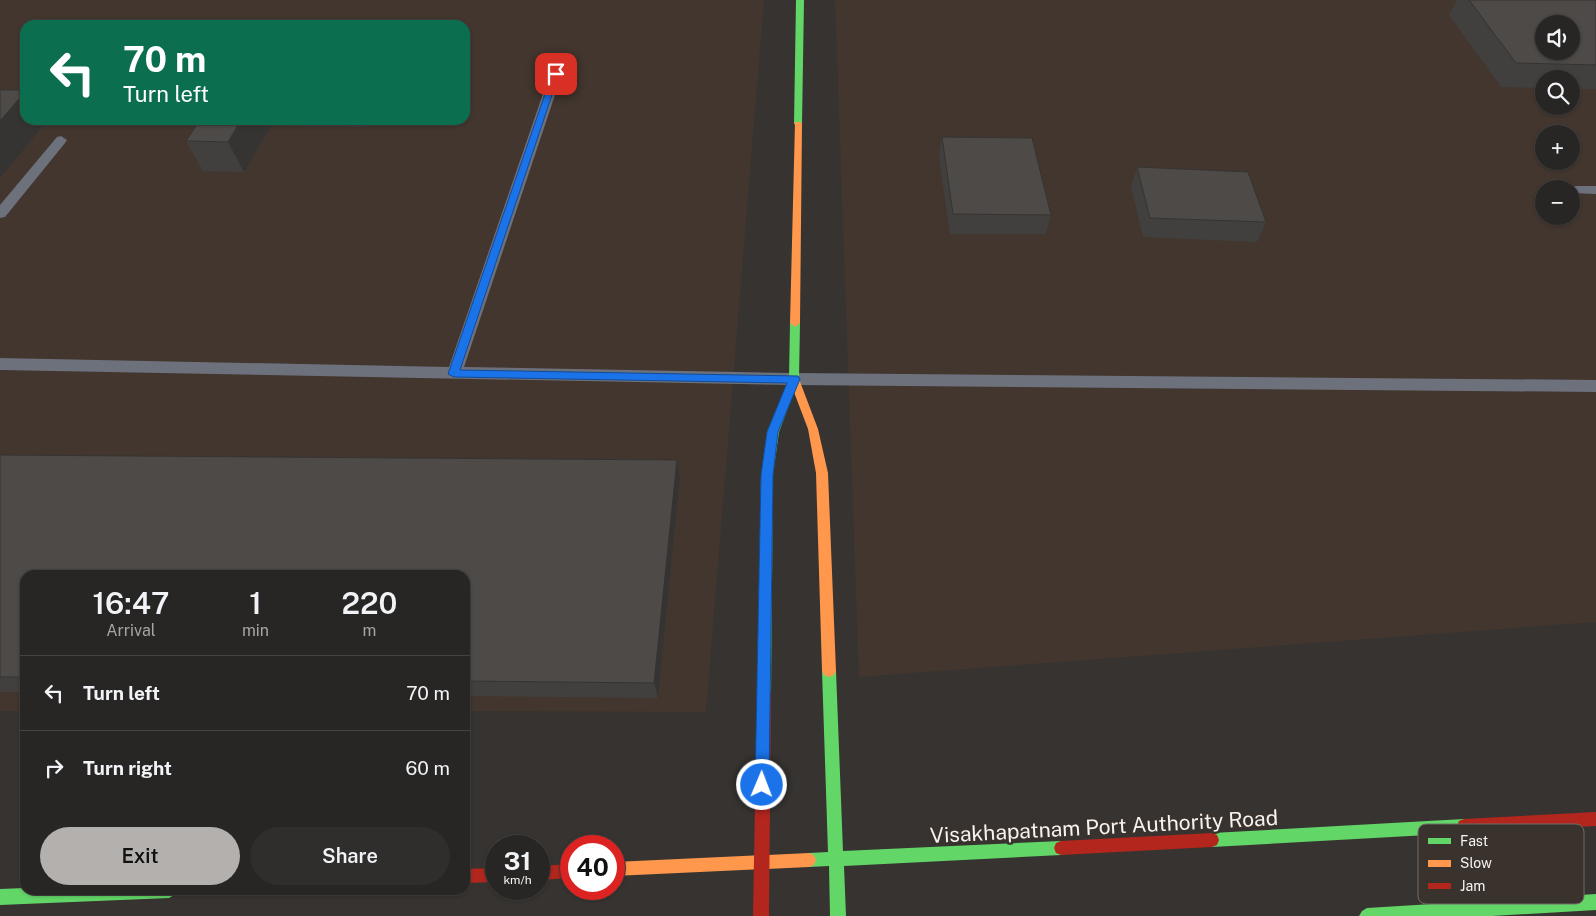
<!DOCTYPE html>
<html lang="en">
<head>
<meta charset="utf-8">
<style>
	:root { --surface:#282624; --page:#302e2c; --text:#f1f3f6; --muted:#a5a5a6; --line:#444341; --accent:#b4b0ad }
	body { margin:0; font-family:"Public Sans",sans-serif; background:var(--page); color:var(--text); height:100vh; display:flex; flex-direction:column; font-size:19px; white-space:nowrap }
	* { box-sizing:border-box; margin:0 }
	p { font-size:16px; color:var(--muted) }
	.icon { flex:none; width:28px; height:28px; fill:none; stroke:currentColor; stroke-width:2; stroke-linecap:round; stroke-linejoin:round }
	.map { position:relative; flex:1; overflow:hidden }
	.sheet { position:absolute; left:20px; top:570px; width:450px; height:325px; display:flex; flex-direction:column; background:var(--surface); border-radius:15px; box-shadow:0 1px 4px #0004,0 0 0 1px var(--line) }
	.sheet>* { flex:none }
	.hud { position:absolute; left:20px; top:20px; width:450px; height:105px; border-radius:15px; box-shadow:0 1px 4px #0004,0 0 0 1px var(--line); background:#0b6e4f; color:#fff; overflow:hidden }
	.controls { position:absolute; left:1535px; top:15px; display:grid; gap:10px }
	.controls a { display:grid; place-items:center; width:45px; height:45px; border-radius:50%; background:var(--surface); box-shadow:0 1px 4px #0004,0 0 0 1px var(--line); font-size:25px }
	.speed { position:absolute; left:485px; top:835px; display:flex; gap:10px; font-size:25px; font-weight:700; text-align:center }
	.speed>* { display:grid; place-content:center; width:65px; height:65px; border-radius:50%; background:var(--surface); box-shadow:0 1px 4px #0004,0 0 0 1px var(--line); line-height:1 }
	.speed small { font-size:12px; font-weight:400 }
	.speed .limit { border:8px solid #d22; background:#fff; color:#111 }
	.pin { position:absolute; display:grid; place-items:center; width:42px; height:42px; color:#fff; margin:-21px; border-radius:10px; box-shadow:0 2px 8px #0006 }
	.me { position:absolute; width:55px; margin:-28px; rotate:1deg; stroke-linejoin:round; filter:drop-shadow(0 0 4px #0008) }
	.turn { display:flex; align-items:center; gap:18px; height:105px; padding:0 20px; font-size:22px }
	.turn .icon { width:65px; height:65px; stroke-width:2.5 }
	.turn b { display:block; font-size:35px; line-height:42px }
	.eta { display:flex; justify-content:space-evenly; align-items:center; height:85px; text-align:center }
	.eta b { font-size:30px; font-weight:600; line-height:35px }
	.button { display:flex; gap:10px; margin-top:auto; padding:10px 20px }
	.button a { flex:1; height:58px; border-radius:30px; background:var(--accent); color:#111; font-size:20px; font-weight:600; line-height:58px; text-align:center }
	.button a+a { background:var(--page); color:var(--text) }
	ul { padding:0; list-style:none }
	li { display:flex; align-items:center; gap:15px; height:75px; padding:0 20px; border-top:1px solid var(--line) }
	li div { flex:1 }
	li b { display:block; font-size:19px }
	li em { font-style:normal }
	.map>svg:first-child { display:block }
	.built { fill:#42362f; fill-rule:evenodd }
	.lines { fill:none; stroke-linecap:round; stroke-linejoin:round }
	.lane { fill:#6d717c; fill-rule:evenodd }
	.fast { fill:#63d668; fill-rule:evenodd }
	.slow { fill:#ff974d; fill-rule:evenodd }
	.jam { fill:#b3261e; fill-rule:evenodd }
	.wall { fill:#42403e }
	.shaded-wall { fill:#363432 }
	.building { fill:#4d4a48; stroke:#363432; fill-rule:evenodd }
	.route { fill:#1a73e8; stroke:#114b97 }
	.labels { text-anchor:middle; stroke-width:5; stroke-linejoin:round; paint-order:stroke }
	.near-street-label { font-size:21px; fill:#f8f3f0; stroke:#39322d }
	.key { fill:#39322d; stroke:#726c68; stroke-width:1 }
	.key-label { font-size:14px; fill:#f8f3f0 }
</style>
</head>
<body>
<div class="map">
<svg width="1596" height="916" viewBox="0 0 1596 916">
	<rect width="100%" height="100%" fill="#363330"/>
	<path class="built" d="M0,0H764L706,712L465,711V575H25V711H0ZM25,25H465V120H25Z
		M835,0H1596V622L859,677ZM1544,24H1571V51H1544ZM1544,79H1571V106H1544ZM1544,134H1571V161H1544ZM1544,189H1571V216H1544Z"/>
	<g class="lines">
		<path class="lane" d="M562,53L568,56L464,367L794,373L1596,380V392L794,385L0,370V358L449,367L556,56Z
			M61,136L67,140L65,143L5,217L0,218V205L57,137Z
			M1575,186H1596V194L1571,193V189H1569Z"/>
		<path class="fast" d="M796,0H804L802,124L798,126L794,124Z
			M795,319L800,323L799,379L779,432L773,475L771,692L769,696L764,698L759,696L757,692L761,475L767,432L789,379L790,323Z
			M829,665L834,667L836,671L843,851L1061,841L1066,843L1068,848L1066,853L1061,855L844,866L846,916H830L829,866L809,867L804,865L802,860L804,855L809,853L828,852L822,671L824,667Z
			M1464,819L1469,821L1471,826L1469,831L1464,833L1212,847L1207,845L1205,840L1207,835L1212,833Z
			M25,888V890H177L174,895L169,898L0,905V889Z
			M1596,894V910L1492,916H1359L1362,911L1367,908Z"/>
		<path class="slow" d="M795,122H801L802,124L800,323L795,327L790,323Z
			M794,375L799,379L818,429L828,473L836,671L834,675L829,677L824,675L822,671L816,473L808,429L789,379Z
			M809,853L814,855L816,860L814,865L809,867L614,876V862Z"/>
		<path class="jam" d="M764,686L769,688L771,692L769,916H753L757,692L759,688Z
			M1596,812V826L1464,833L1459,831L1457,826L1459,821L1464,819Z
			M1212,833L1217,835L1219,840L1217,845L1212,847L1061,855L1056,853L1054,848L1056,843L1061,841Z
			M571,864V878L539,880V866Z
			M496,868V882L465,883V869Z"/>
	</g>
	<path class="wall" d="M1457,0H1596V89H1571V79H1544V88L1501,87L1449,15Z
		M200,120H370L367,127L271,126L244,172L203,171L186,141Z
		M942,137L1051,215L1046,234H950L939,157Z
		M1137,167L1266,222L1257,242L1143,237L1131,187Z
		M0,455L677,460L680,478L658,698L465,696V575H25V692H0Z"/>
	<path class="shaded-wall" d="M25,92V120H48L0,178V121Z
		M241,120H267L271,126L244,172L228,142Z
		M364,120H370L367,127Z
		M677,460L680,478L658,698L654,683Z"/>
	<path class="building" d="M1469,0H1596V65L1516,63ZM1544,24H1571V51H1544Z
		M0,90H25V92L0,121Z
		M200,120H241L228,142L186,141Z
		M942,137L1032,138L1051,215L953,214Z
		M1137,167L1248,172L1266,222L1150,218Z
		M0,455L677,460L654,683L465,681V575H25V677H0Z"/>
	<path class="route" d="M556,72L559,74L460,370L798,376L800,379L778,432L773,475L769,785L767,790L762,793L757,790L755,785L761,475L767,432L787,383L454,377L448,374L552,74Z"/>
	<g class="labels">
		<g class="near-street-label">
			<text transform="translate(1104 827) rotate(-3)" y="7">Visakhapatnam Port Authority Road</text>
		</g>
	</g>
	<rect x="1418" y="824" width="166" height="80" rx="8" class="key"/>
	<rect x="1428" y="838" width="23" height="6" fill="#63d668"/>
	<rect x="1428" y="860" width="23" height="7" fill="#ff974d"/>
	<rect x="1428" y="883" width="23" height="6" fill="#b3261e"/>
	<g class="key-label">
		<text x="1460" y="846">Fast</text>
		<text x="1460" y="868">Slow</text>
		<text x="1460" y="891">Jam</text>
	</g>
</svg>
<div class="controls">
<a><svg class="icon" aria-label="sound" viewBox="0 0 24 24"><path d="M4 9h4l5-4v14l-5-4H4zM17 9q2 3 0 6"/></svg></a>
<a><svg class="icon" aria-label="search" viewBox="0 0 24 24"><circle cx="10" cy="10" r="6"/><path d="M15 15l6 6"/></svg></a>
<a>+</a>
<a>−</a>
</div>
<div class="speed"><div>31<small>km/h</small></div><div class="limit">40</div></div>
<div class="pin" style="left:556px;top:74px;background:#d93025"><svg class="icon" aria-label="arrive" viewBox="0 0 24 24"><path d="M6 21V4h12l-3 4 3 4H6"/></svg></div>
<svg class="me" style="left:762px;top:785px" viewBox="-20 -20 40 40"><circle r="17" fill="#1a73e8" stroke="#fff" stroke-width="3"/><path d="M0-11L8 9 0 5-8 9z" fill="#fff"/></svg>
<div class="hud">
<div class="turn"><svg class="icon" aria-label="left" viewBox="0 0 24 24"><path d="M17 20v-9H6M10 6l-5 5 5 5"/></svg><div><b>70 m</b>Turn left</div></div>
</div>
<section class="sheet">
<div class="eta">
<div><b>16:47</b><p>Arrival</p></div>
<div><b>1</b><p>min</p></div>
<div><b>220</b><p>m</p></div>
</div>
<ul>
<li><svg class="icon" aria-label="left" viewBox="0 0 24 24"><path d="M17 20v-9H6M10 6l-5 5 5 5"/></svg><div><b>Turn left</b></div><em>70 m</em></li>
<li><svg class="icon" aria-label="right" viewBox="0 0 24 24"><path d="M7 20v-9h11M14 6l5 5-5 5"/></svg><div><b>Turn right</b></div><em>60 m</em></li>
</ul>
<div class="button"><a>Exit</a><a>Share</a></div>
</section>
</div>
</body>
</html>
